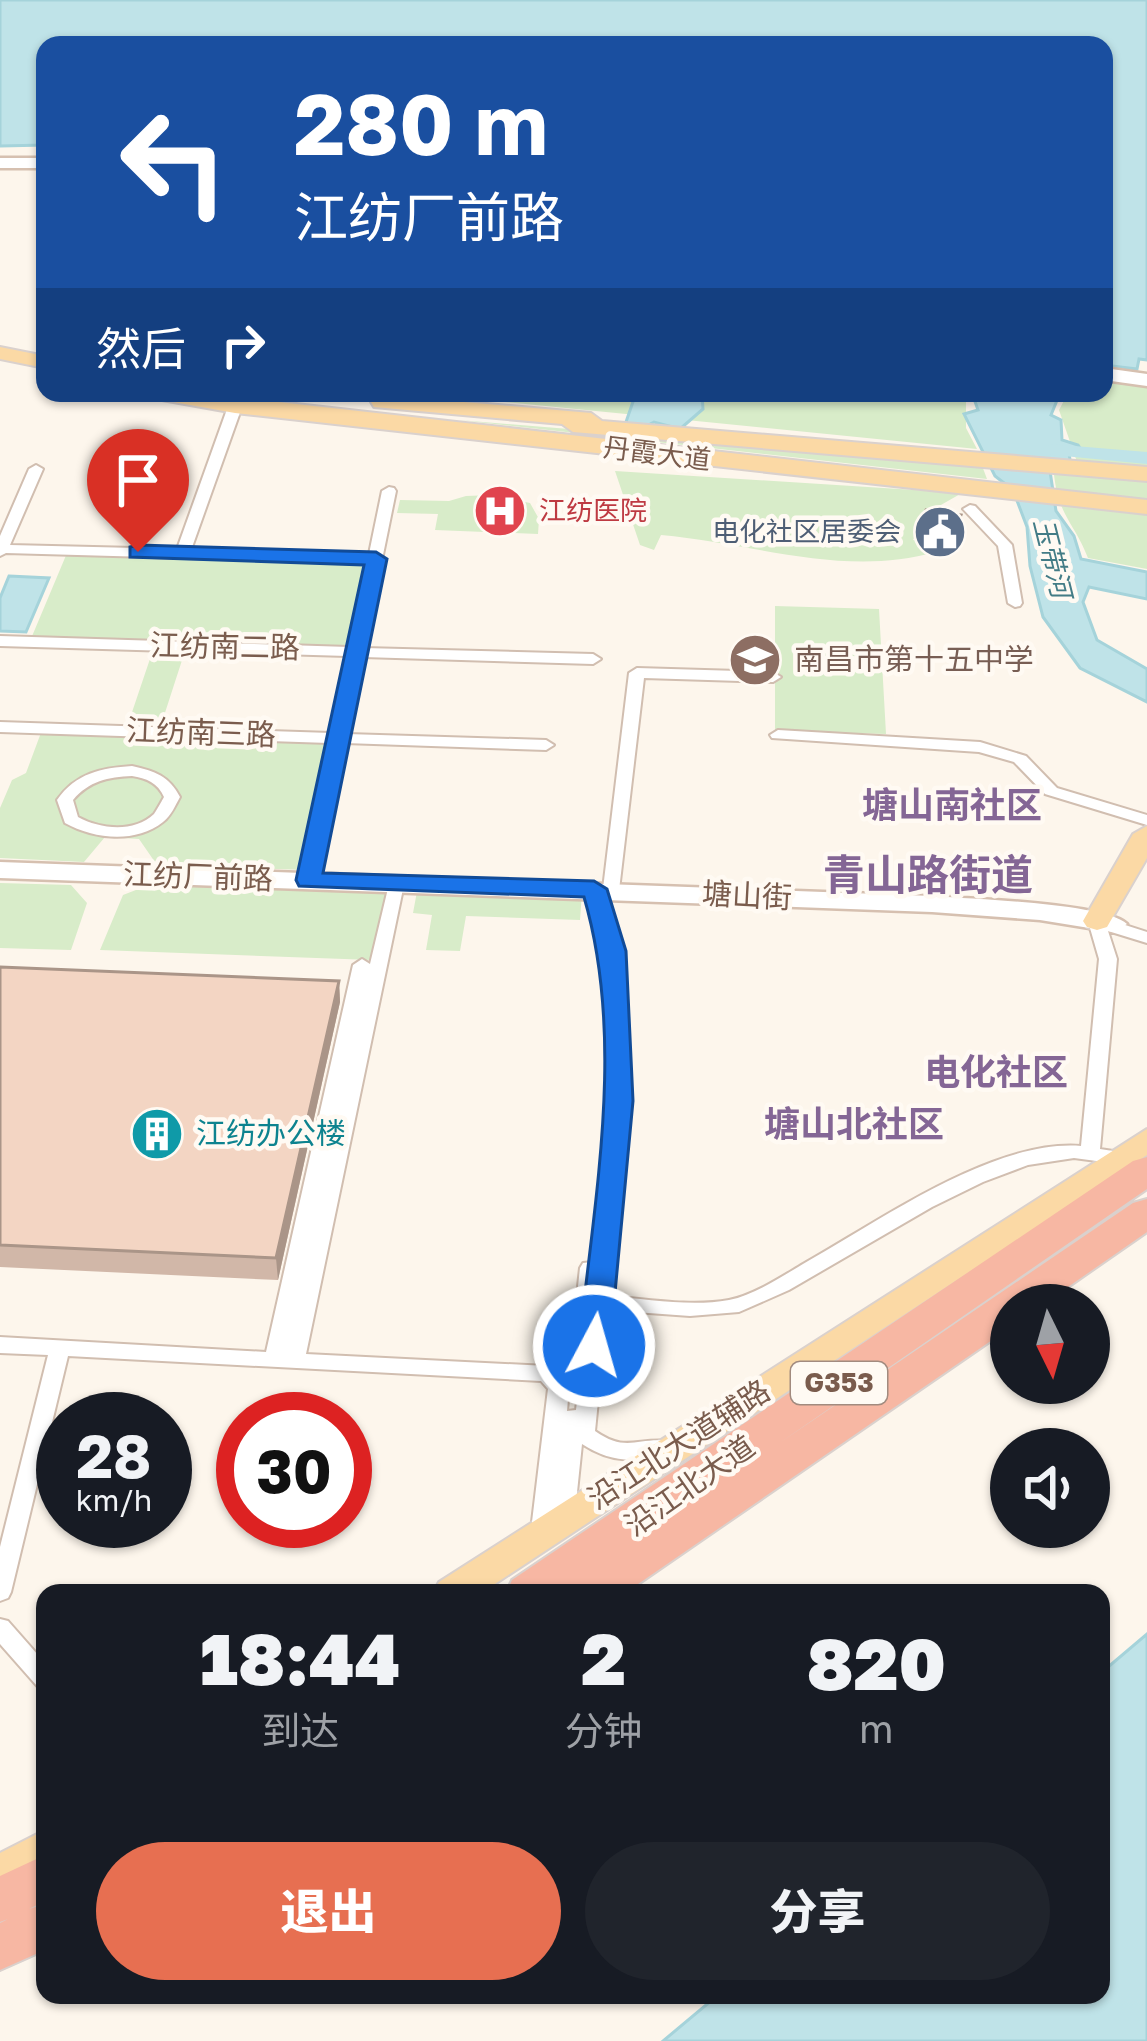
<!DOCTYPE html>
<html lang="zh">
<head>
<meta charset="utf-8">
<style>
	:root { --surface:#171b24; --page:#20242c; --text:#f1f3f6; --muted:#9ea1a6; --accent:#e76f51 }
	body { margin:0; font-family:"Golos Text","Noto Sans SC",sans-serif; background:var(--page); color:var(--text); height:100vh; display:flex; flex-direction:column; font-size:45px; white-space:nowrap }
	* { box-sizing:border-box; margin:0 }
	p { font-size:39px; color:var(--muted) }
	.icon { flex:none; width:66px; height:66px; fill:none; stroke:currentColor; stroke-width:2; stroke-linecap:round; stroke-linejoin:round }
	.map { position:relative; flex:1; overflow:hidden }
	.drawer { position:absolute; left:36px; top:1584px; width:1074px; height:420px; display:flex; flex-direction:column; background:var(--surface); border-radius:24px; box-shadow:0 3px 9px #0004 }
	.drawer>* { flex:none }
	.top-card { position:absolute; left:36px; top:36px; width:1077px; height:366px; border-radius:24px; box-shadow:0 3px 9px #0004; background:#1a4fa0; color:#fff; overflow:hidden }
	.needle { width:78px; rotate:175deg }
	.controls { position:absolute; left:990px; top:1284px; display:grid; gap:24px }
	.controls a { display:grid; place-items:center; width:120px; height:120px; border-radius:50%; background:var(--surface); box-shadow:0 3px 9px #0004; font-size:60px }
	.speed { position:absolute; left:36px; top:1392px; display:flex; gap:24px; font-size:60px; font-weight:700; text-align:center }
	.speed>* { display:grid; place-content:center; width:156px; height:156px; border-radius:50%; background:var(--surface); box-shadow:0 3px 9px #0004; line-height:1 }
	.speed small { font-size:30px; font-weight:400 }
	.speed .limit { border:18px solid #d22; background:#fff; color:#111 }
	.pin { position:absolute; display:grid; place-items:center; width:102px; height:102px; color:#fff; margin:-123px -51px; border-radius:50% 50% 50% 0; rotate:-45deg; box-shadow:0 0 12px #0007 }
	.pin .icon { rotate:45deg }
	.me { position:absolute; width:132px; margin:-66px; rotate:6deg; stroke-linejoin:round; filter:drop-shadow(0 0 9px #0008) }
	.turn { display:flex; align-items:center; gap:42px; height:252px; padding:0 60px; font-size:54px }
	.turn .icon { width:156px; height:156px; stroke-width:2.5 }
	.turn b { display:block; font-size:84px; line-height:102px }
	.then { display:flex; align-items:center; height:114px; padding:0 60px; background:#0003; gap:24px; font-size:45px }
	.eta { display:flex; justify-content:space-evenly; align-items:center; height:204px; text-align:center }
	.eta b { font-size:72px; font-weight:800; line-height:84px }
	.action { display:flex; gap:24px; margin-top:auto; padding:24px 60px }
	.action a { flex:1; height:138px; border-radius:72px; background:var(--accent); color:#fff; font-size:48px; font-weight:800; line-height:138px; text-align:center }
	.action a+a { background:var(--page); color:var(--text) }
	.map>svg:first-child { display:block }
	.green { fill:#d8ecc9 }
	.water { fill:#bfe3e8; stroke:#a5d3da; stroke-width:3 }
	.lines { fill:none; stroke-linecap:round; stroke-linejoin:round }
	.river { fill:#bfe3e8; fill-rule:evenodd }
	.street-casing { stroke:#d1beb0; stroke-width:4 }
	.secondary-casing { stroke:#d6c0b0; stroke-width:5 }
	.primary-casing { stroke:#dad1cd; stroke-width:4 }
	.highway-casing { stroke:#dad1cd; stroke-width:4 }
	.street { fill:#fff; fill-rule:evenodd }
	.secondary { fill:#fff; fill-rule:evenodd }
	.primary { fill:#fbd9a5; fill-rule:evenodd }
	.highway { fill:#f7b7a3; fill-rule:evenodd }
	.wall { fill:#d1b7a8 }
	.shaded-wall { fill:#aa9588 }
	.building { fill:#f3d5c3; stroke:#aa9588; stroke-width:3 }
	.route { fill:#1a73e8; stroke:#114b97; stroke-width:3 }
	.labels { text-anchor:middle; stroke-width:9; stroke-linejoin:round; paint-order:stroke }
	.far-street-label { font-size:27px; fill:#7a5c4d; stroke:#fffaf3 }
	.far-health-label { font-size:27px; fill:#be3a42; stroke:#fffaf3; text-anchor:start }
	.far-service-label { font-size:27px; fill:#4e5e75; stroke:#fffaf3; text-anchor:end }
	.far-water-label { font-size:27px; font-style:italic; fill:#437c86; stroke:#fffaf3 }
	.shield { fill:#fffaf3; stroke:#a28b7f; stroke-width:3 }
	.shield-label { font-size:27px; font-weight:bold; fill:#7a5c4d }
	.street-label { font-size:30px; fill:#7a5c4d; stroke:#fffaf3 }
	.education-label { font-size:30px; fill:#785e54; stroke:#fffaf3; text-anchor:start }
	.culture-label { font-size:30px; fill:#0d838f; stroke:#fffaf3; text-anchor:start }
	.quarter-label { font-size:36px; font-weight:bold; fill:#846695; stroke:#fffaf3 }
	.district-label { font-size:42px; font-weight:bold; fill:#846695; stroke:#fffaf3 }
</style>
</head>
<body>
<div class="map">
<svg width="1147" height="2041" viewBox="0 0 1147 2041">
	<rect width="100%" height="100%" fill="#fdf6ec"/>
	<path class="green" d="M1104,380L1147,386V569L1088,558C1074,522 1059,517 1054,475L1076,459L1059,410L1068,393H1104Z
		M414,393H962L966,394V428L977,449Z
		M459,420L981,463L987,479Z
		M615,471L962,493L925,514L913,540L939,544L936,552C843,578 753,543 661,535L654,550L640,545Z
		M466,496L493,495L530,503L539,519L538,534L435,530L438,514L397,513L400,500L449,501Z
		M67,553L376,559L357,650L30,641Z
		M775,606L879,609L886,734L775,731Z
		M153,650L185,651L161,725L128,724Z
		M42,730L334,739L308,870L157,865L139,839L105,837L84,862L0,858V808L12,780L26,773Z
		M159,881L386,890L372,960L100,950L123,895Z
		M0,883L71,885L87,903L71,950L0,948Z
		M418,886L582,892L580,920L466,916L460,951L426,950L432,915L413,913Z"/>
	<path class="water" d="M0,0H1147V360L1139,359L1137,369L1104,365V45H45V145L0,146Z
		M636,393H702L703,409L680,429L654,422L633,433L631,441L584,447L626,422Z
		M972,393H1060L1051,415L1061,420L1062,440L1078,445L1082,451L1069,454L1071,465L1050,471L1056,511L1074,536L1081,559L1147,572V599L1089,587L1083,602L1097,640L1147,669V702L1080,668L1043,617L1030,566L1027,527L1013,490L995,476L964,414L978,410Z
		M9,576L49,578L26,632L0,631V598Z
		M1147,1634V2041H663L718,1995H1101V1673Z"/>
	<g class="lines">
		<path class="river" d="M1050,444L1147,452V464L1043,454L1040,450Z"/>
		<g class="street-casing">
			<path id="street" d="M228,393H242L244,401L191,550L369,554L382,491L389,487L394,488L396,491L364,648L593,654L601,659L593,664L363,657L347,734L546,740L554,745L546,750L345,743L317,880L309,885L301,880L329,743L0,732V722L331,733L347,656L0,646V636L349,647L367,563L6,553L0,556V536L29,469L36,465L43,469L10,545L177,549L230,401Z
				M970,505L975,506L1012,545L1022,603L1020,606L1015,607L1008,603L998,546L963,509Z
				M637,668L773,672L781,677L773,682L644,678L619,890L611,895L603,891L622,951L628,1101L609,1296C647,1299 691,1307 729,1300C754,1295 781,1277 803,1264C878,1222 993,1139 1081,1146L1099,959L1088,921L1097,916L1147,932V943L1108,931L1117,959L1100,1149L1126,1153L1129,1158L1126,1163L1119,1164L1074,1158L1028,1165L983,1182L932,1207L789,1290L739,1312L690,1316L607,1310L595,1431C626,1453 637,1437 669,1441L672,1447L669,1453C636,1463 611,1463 582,1444L574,1521L571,1527L563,1530L553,1523L551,1528L543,1531L535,1528L532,1522L548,1389L541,1381L68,1356L11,1592L8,1598L0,1601V1547L48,1355L0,1353V1337L266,1352L353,965L362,959L370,964L390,880L396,879L404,884L306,1354L547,1366L554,1369L569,1387L567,1411L576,1410L583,1349L575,1347L572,1342L580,1268L583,1263L592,1262L610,1101L604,951L586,889L594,884L603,889L629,673Z
				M778,730L980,742L1026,756L1057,788L1147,815V825L1045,794L1014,762L979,752L772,738L770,735Z
				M132,766C155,771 169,776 180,797C175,806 171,816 163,822C135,844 94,839 65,823L57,800C76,773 101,768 132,766ZM132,776C146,778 158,783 164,797C163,799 155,813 154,814C134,833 100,829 78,817L73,800C89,781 108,777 132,776Z
				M0,1619L8,1621L45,1663V1689L37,1686L0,1644Z"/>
		</g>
		<g class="secondary-casing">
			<path id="secondary" d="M0,158H45V168H0Z
				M1104,368L1147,374V386L1104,380Z
				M0,862L932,896C969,899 1105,903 1127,924L1114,932L1040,920L932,912L0,878Z"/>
		</g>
		<g class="primary-casing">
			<path id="primary" d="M0,347L45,356V368L0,359Z
				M151,393H199L1147,500V514L235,413L162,400Z
				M382,395L591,413L602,421L1147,467V481L573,432L562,424L374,407L371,402Z
				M1147,826V858L1107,927L1097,930L1087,927L1083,921L1133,834Z
				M1147,1129V1155L481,1593H433L439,1582Z
				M45,1830V1869L0,1892V1853Z"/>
		</g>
		<g class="highway-casing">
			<path id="highway" d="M1147,1157V1189L778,1444L1133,1203L1147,1199V1232L1042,1305H1011V1327L625,1593H569L572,1586L562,1593H506L512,1580L1133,1161Z
				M45,1855V1901L29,1909L45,1904V1950L0,1970V1923L8,1919L0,1922V1876Z"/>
		</g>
		<use href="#street" class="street"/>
		<use href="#secondary" class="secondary"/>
		<use href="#primary" class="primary"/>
		<use href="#highway" class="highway"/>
	</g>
	<path class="wall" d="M920,524L960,527L955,542L919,537Z
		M0,967L339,981L340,1002L278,1280L0,1267Z"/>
	<path class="shaded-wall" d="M339,981L340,1002L278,1280L276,1258Z"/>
	<path class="building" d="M926,510L961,515L956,529L920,524Z
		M0,967L339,981L276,1258L0,1245Z"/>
	<path class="route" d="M138,545L376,552L387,559L323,873L594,881L607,889L626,951L633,1101L610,1346L605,1354H583L579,1346C594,1199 626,1041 584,897L299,886L296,880L364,565L130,557V547Z"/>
	<defs>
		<g id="hospital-disc" transform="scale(2.7)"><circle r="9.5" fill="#e0444e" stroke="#fffaf3"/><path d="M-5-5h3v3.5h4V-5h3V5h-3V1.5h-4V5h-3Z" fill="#fff"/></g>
		<g id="civic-disc" transform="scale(2.7)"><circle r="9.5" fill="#5c6f8a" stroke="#fffaf3"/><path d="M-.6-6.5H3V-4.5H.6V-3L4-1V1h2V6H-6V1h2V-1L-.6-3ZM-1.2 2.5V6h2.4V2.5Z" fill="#fff"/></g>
		<g id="school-disc" transform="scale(2.7)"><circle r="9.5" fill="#8d6e63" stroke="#fffaf3"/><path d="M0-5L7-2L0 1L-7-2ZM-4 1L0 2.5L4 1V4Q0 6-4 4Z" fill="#fff"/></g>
		<g id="building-disc" transform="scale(2.7)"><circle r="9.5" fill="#0f9aa8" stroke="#fffaf3"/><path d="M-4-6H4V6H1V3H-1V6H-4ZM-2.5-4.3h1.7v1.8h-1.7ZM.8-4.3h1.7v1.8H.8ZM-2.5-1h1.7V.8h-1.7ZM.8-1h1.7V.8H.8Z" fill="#fff"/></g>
	</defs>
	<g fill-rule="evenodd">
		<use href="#hospital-disc" x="500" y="511"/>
		<use href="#civic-disc" x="940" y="532"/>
		<use href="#school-disc" x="755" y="660"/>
		<use href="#building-disc" x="157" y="1134"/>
	</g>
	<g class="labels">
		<g class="far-street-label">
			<text transform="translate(657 454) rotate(7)" y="9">丹霞大道</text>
		</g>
		<g class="far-health-label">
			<text x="539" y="520">江纺医院</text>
		</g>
		<g class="far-service-label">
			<text x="901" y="541">电化社区居委会</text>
		</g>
		<g class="far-water-label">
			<text transform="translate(1052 558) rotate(76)" y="9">玉带河</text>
		</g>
		<rect class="shield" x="791" y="1362" width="96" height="42" rx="9"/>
		<g class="shield-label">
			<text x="839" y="1392">G353</text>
		</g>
		<g class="street-label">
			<text transform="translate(225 647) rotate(1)" y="10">江纺南二路</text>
			<text transform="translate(201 733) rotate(2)" y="10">江纺南三路</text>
			<text transform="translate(198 877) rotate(2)" y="10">江纺厂前路</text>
			<text transform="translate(747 896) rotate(3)" y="10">塘山街</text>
			<text transform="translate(679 1445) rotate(-33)" y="10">沿江北大道辅路</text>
			<text transform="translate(690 1486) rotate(-35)" y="10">沿江北大道</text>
		</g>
		<g class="education-label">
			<text x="794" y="670">南昌市第十五中学</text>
		</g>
		<g class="culture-label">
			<text x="196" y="1144">江纺办公楼</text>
		</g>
		<g class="quarter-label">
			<text x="952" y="818">塘山南社区</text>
			<text x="996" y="1085">电化社区</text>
			<text x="854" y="1137">塘山北社区</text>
		</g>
		<g class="district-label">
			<text x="928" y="890">青山路街道</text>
		</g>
	</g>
</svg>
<div class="controls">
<a><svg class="needle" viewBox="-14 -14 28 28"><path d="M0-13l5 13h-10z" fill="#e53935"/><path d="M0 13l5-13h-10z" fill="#9ea1a6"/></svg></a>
<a><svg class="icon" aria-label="sound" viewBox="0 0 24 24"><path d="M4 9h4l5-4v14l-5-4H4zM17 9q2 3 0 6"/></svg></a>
</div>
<div class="speed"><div>28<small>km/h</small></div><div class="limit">30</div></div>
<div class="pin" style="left:138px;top:552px;background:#d93025"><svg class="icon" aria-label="arrive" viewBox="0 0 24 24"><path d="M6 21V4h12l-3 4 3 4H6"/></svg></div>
<svg class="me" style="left:594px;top:1346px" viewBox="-20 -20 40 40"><circle r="17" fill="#1a73e8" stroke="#fff" stroke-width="3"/><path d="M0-11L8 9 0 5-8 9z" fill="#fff"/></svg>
<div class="top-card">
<div class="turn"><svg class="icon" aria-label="left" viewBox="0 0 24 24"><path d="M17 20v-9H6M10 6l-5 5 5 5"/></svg><div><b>280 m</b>江纺厂前路</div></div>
<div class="then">然后<svg class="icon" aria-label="right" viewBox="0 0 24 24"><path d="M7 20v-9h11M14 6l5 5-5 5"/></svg></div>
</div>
<section class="drawer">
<div class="eta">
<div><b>18:44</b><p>到达</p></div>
<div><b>2</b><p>分钟</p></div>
<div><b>820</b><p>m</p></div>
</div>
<div class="action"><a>退出</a><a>分享</a></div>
</section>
</div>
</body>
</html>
